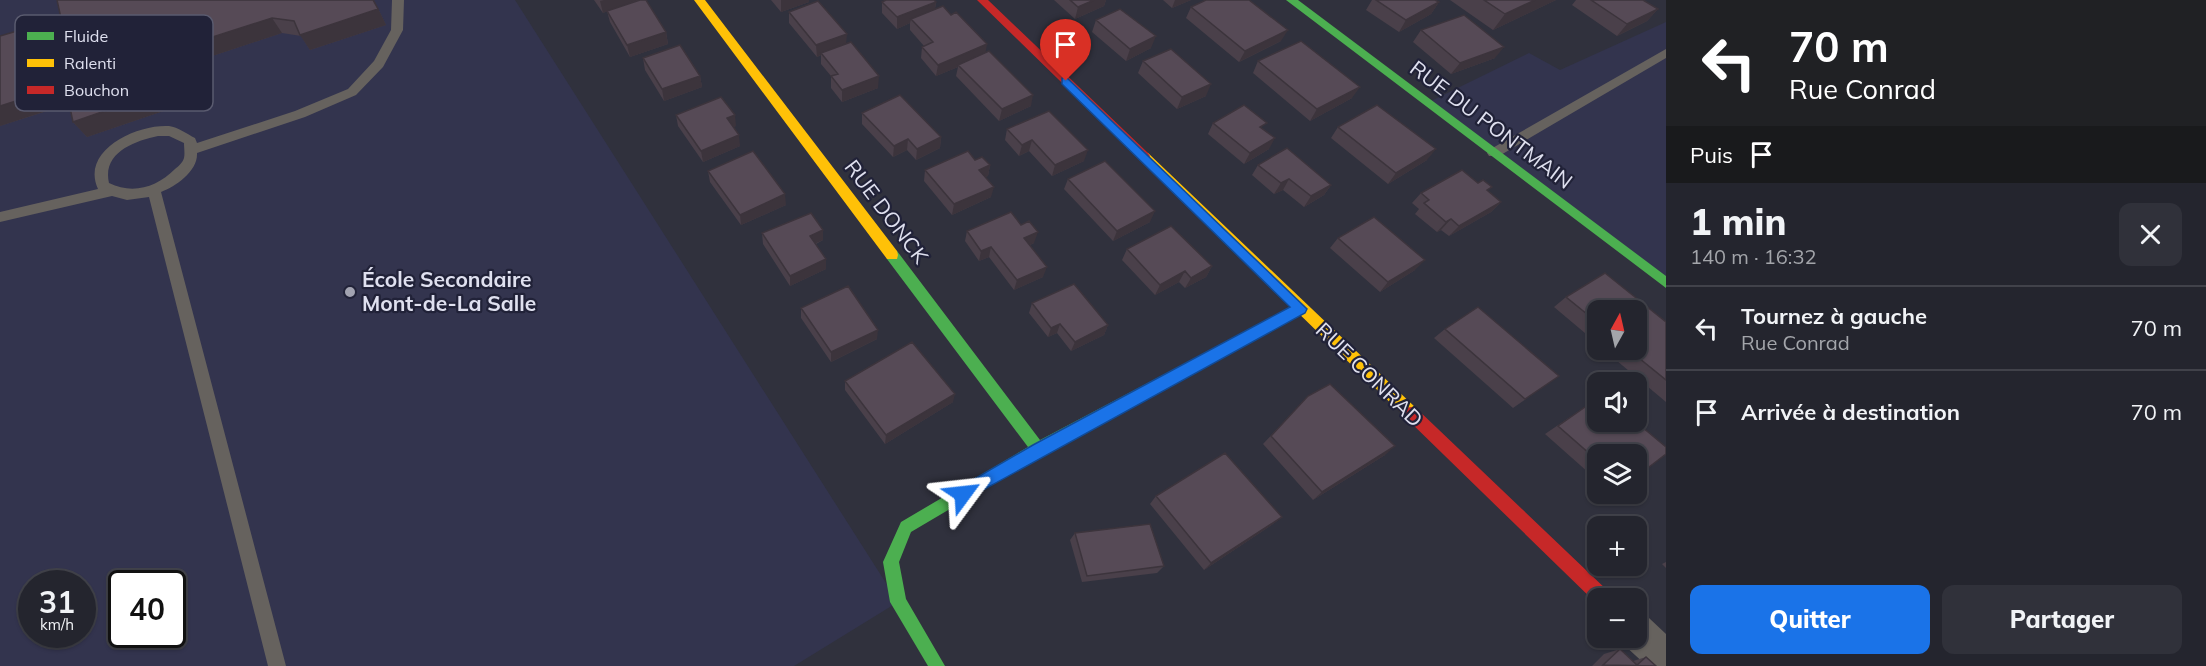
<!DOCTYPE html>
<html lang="fr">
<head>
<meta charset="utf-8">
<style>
	:root { --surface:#24252e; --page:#30313a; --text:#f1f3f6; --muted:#a3a5aa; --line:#41424a; --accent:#1a73e8 }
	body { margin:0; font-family:Mulish,sans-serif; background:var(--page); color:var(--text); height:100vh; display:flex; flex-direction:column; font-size:22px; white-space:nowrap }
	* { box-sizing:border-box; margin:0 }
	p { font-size:20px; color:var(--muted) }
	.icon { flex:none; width:33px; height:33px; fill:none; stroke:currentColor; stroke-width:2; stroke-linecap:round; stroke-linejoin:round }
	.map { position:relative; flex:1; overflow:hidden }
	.side { display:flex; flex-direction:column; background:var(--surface); width:540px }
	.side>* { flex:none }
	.banner { background:#202124; color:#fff; overflow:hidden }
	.needle { width:39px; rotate:8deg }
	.fabs { position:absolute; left:1587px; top:300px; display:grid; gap:12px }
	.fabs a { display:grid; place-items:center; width:60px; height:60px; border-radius:12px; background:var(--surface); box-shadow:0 2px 4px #0004,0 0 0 2px var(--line); font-size:30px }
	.speed { position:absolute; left:18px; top:570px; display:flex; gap:12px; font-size:30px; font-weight:700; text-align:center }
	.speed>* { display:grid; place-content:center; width:78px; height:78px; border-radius:50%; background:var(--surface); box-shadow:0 2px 4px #0004,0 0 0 2px var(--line); line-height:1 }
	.speed small { font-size:15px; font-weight:400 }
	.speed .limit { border:3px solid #111; border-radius:9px; background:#fff; color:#111 }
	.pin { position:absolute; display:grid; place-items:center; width:51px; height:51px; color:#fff; margin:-62px -26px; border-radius:50% 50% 50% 0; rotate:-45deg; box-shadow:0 0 6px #0007 }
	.pin .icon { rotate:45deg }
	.me { position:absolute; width:66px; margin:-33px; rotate:60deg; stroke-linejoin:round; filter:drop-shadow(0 0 4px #0008) }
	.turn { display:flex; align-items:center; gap:21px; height:126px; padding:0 24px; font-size:27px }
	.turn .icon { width:78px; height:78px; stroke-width:2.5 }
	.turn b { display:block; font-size:42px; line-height:51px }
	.then { display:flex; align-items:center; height:57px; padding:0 24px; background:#0003; gap:12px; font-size:22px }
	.round { display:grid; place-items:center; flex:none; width:63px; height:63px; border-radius:12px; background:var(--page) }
	.headline { display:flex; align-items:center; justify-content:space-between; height:102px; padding:0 24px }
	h1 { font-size:36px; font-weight:800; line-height:45px }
	.primary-button { display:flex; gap:12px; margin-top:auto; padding:12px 24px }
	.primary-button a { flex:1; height:69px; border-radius:12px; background:var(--accent); color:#fff; font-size:24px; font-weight:800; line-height:69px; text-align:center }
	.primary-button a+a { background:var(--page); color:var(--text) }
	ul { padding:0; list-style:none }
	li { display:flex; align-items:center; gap:18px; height:84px; padding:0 24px; border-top:2px solid var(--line) }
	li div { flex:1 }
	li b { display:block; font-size:22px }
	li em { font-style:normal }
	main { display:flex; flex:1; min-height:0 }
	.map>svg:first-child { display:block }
	.built { fill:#33344e; fill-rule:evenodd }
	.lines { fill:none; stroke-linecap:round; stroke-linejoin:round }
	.lane { fill:#66625e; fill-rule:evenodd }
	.street { fill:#66625e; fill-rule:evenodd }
	.fast { fill:#4caf50; fill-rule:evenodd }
	.slow { fill:#ffc107; fill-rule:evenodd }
	.jam { fill:#c62828; fill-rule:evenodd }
	.wall { fill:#4a404a }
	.shaded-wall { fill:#3c343c }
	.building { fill:#564a56; stroke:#3c343c; stroke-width:1.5 }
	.route { fill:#1a73e8; stroke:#114b97; stroke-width:1.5 }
	.poi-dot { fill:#a2a3b1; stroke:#212238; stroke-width:2 }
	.labels { text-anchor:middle; stroke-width:4.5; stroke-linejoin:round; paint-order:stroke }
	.street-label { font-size:21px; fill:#dfe0ef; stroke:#212238 }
	.poi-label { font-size:21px; font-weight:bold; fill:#dfe0ef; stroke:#212238; text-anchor:start }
	.key { fill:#212238; stroke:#5a5b6f; stroke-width:1.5 }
	.key-label { font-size:16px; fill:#dfe0ef }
</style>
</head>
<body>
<main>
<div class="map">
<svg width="1666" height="666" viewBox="0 0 1666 666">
	<rect width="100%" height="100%" fill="#30313d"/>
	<path class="built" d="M0,0H515L898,602L794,666H0ZM32,584H82V634H32ZM122,584H172V634H122Z
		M1666,22V283L1427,103L1529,53L1560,70Z"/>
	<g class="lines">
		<path class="lane" d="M392,0H404L403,30L383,67L356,95L305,117L197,153C198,171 176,186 161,192L286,666H268L149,197L127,200L112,196L0,222V212L98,189C80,150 137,124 169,126C178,127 187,134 195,138L197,143L295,111L348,89L374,61L391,30ZM158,136H169L184,143C184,147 185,154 184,158C183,162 178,167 175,169C157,187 133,195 109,183C102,153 134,141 158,136Z
			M1666,49V58L1499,156H1489L1487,153L1489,150Z"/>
		<path class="street" d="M1636,613L1649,618L1666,634V666H1647L1623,644L1621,638H1636Z"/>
		<path class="fast" d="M1286,0H1298L1666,276V288Z
			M892,250L897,251L1040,440L1295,305H1305L1307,309L1305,313L1043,454L911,532L899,562L906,599L945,666H928L890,602L883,562L901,522L1028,447L887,259L886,255Z"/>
		<path class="slow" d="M694,0H705L897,251L898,255L897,259H887Z
			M1144,152L1148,153L1416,408L1418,413L1416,418L1411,419L1406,418L1140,159L1138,156Z"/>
		<path class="jam" d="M977,0H988L1148,153L1150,156L1148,159H1140Z
			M1411,407L1416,408L1609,592L1611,598H1598L1597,604L1406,418L1404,413L1406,408Z"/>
	</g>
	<path class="wall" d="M374,0L386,25L310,50L301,36L282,33L164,72L173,83L181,105L87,137L73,122L69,104L0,126V36Z
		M594,0H638L666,32L668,44L630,57L610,22L607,11L603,13Z
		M771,0H809V2L781,12Z
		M1054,0H1106L1104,6L1075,19Z
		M1163,0H1191L1172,8Z
		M1372,0H1435L1439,2L1431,14L1399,32L1366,10Z
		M1450,0H1556L1493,30Z
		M1576,0H1643L1658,9L1647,21L1617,36L1572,5Z
		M882,2H936L935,9L986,53L1031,106L999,121L956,76L958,67L936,76L921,58L922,47L924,46L910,30V23L897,29L882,13Z
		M1191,7L1281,41L1239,62L1186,18Z
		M789,12L846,43L878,88L842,102L831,88V76L821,64V55L817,57L789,23Z
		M1096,20L1151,48L1126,61L1092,32Z
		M1421,30L1495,58L1451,74L1413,42Z
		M643,58L700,76L702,87L664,101L645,70Z
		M1143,61L1206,96L1177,109L1138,73Z
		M1258,61L1352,98L1310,121L1253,73Z
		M862,113L941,137L940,148L916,160L907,150L893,157L862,124Z
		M676,115L736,126L733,127L740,146L703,162L678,126Z
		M1213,123L1263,129L1269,149L1244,164L1208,134Z
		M1338,127L1427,160L1388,184L1331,138Z
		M1007,129L1084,161L1052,176L1029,151L1019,156L1005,140Z
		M975,160L990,165L988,176L985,177L991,197L952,215L924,181L925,170Z
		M1258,165L1331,185L1324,195L1304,207L1283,190L1274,194L1252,175Z
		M708,171L786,205L741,225L710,182Z
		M1068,179L1150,222L1113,241L1064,189Z
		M1488,191L1501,202L1491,212L1449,236L1441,230L1437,232L1415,214L1419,209L1412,203L1421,193Z
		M823,230V240L816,244L826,269L790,286L763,244L762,233Z
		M967,231L1034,243L1030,245L1043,277L1014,290L989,257L979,261L965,241Z
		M1338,238L1415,270L1380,292L1330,248Z
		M1127,249L1212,266L1206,277L1185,288L1179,282L1155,295L1122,260Z
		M1566,297L1666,322V402L1604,350H1636L1598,310V344L1554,307Z
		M1032,303L1108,325L1104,335L1071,351L1057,333L1048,337L1029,313Z
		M801,308L877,339L831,362L801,318Z
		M1445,329L1559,376L1513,408L1434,338Z
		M845,381L953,402L885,444L845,390Z
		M1308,396L1385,455L1313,500L1263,444Z
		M1598,398V481L1545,434Z
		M1156,496L1282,517L1273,524L1204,570L1150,504Z
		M1075,533L1164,566L1157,573L1082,582L1070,540Z
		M1666,562V568L1662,564Z
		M1620,649L1633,661L1646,657L1656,666H1592L1604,654Z"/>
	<path class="shaded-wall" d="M374,0L386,25L310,50L300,35Z
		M604,0H638L603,13L600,1Z
		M781,0H809V2L781,12Z
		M1094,0H1106L1104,6L1075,19L1078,7Z
		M1175,0H1191L1172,8Z
		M1535,0H1556L1493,30L1505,14Z
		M936,2L934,14L911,19L910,23L897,29V17Z
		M1439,2L1431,14L1399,32L1406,20Z
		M1658,9L1647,21L1617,36L1627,24Z
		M272,18L282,33L164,72L173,83L181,105L87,137L73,122L141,73L138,61Z
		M1288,30L1281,41L1239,62L1245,51Z
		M666,32L668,44L630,57L627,45Z
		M847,34L846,45L821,53V55L817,57L816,45Z
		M1156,36L1151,48L1126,61L1130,49Z
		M987,44L985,56L958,65V67L936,76L938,65Z
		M1504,47L1495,58L1451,74L1460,63Z
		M700,76L702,87L664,101L662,89Z
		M879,76L878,88L842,102V90Z
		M88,78L102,93L0,126V106Z
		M1211,84L1206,96L1177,109L1182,97Z
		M1360,87L1352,98L1310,121L1317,109Z
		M1033,95L1031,106L999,121L1002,109Z
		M735,115L736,126L728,129L727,118Z
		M739,135L740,146L703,162L701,151Z
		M941,137L940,148L916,160L917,149Z
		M1275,138L1269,149L1244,164L1250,153Z
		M908,139L907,150L893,157L894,146Z
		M1032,140L1029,151L1019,156L1022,145Z
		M1436,149L1427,160L1388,184L1396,173Z
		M1088,150L1084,161L1052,176L1055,165Z
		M990,165L988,176L976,181L979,170Z
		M1289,179L1283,190L1274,194L1281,183Z
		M1331,185L1324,195L1304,207L1311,196Z
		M994,187L991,197L952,215L954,204Z
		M785,194L786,205L741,225L740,215Z
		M1501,202L1491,212L1449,236L1459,226Z
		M1155,211L1150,222L1113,241L1117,231Z
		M1451,219L1441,230L1437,232L1446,222Z
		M823,230V240L810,246V236Z
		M1038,232L1034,243L1021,249L1024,238Z
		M991,247L989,257L979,261L981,251Z
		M826,259V269L790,286V276Z
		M1425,260L1415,270L1380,292L1388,282Z
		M1212,266L1206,277L1185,288L1191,278Z
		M1047,267L1043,277L1014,290L1017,280Z
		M1185,271L1179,282L1155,295L1160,285Z
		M1060,324L1057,333L1048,337L1051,328Z
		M1108,325L1104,335L1071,351L1075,342Z
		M878,330L877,339L831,362V352Z
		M955,394L953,402L885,444L886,435Z
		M1395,446L1385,455L1313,500L1322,492Z
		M1282,517L1273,524L1204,570L1211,563Z"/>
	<path class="building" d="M57,0H373L378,9L300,35L294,21L272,18L138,61L141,73L160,67L168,89L73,122L68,98L91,90L88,78L0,106V36L61,18Z
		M640,0H646L666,32L627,45L607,11Z
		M886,0H934L936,2L897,17L882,2Z
		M1070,0H1094L1078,7Z
		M1206,0H1249L1288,30L1245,51L1191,7Z
		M1376,0H1435L1439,2L1406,20Z
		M1484,0H1535L1505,14Z
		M1591,0H1643L1658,9L1627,24Z
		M818,1L847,34L816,45L789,12Z
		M943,6L951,15L956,12L987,44L938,65L922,47L933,42L911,19Z
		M1120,9L1156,36L1130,49L1096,20Z
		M1464,15L1504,47L1460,63L1421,30Z
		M1301,41L1360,87L1317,109L1258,61Z
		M851,42L879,76L842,90L831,76L838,74L821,53Z
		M680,45L700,76L662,89L643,58Z
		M1171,49L1211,84L1182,97L1143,61Z
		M989,51L1033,95L1002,109L958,65Z
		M900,95L941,137L917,149L908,139L894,146L862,113Z
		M721,97L735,115L727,118L739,135L701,151L676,115Z
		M1244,105L1267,123L1260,127L1275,138L1250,153L1213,123Z
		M1377,105L1436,149L1396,173L1338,127Z
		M1049,111L1088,150L1055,165L1032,140L1022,145L1007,129Z
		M1287,148L1331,185L1311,196L1289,179L1281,183L1258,165Z
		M753,151L785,194L740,215L708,171Z
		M968,151L975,160L982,157L990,165L979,170L994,187L954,204L925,170Z
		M1105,161L1155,211L1117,231L1068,179Z
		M1462,170L1478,183L1483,180L1492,187L1487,190L1501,202L1459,226L1451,219L1446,222L1424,203L1429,200L1421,193Z
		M1011,212L1021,225L1029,221L1038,232L1024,238L1047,267L1017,280L991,247L981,251L967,231Z
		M811,213L823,230L810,236L826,259L790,276L762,233Z
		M1374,217L1425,260L1388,282L1338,238Z
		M1171,226L1212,266L1191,278L1185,271L1160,285L1127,249Z
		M1605,273L1666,322V380L1629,350H1636V310H1598V323L1566,297Z
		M1074,284L1108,325L1075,342L1060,324L1051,328L1032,303Z
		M848,286L878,330L831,352L801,308Z
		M1478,307L1559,376L1525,399L1445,329Z
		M912,342L955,394L886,435L845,381Z
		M1330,384L1395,446L1322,492L1271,436L1308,396Z
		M1598,398V422H1636L1666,447V454L1636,477V454H1598V461L1558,426Z
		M1225,453L1282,517L1211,563L1156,496Z
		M1150,524L1164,566L1087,576L1075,533Z
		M1620,649L1637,665L1646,657L1656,666L1603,665Z"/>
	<path class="route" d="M1066,77L1307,309L1305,313L963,501L957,499L955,494L957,489L1033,445L1290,307L1062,84V78Z"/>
	<circle class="poi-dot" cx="350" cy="292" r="6"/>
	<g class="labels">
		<g class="street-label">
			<text transform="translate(1491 125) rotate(37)" y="7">RUE DU PONTMAIN</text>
			<text transform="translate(886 212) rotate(53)" y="7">RUE DONCK</text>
			<text transform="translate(1369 375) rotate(44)" y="7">RUE CONRAD</text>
		</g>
		<g class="poi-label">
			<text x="362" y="287">École Secondaire<tspan x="362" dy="24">Mont-de-La Salle</tspan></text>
		</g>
	</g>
	<rect x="15" y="15" width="198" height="96" rx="9" class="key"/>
	<rect x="27" y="32" width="27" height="8" fill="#4caf50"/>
	<rect x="27" y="59" width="27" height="8" fill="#ffc107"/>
	<rect x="27" y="86" width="27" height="8" fill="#c62828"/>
	<g class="key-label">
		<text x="64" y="42">Fluide</text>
		<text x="64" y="69">Ralenti</text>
		<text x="64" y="96">Bouchon</text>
	</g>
</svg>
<div class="fabs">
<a><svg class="needle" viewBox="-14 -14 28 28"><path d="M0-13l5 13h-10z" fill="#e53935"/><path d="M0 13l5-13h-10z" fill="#a3a5aa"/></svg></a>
<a><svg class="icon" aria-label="sound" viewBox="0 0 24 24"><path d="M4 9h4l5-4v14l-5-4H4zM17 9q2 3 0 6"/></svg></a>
<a><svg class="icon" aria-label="layers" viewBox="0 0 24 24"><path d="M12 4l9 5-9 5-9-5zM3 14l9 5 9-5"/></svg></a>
<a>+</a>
<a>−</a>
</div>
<div class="speed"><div>31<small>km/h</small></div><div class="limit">40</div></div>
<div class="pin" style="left:1066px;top:81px;background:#d93025"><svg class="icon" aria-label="arrive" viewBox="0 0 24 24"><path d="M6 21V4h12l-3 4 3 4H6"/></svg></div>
<svg class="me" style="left:963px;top:494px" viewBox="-20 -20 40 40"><path d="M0-17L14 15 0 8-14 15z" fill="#1a73e8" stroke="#fff" stroke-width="4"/></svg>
</div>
<section class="side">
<div class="banner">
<div class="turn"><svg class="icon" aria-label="left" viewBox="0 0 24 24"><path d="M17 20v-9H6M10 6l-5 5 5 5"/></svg><div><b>70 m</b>Rue Conrad</div></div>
<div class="then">Puis<svg class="icon" aria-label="arrive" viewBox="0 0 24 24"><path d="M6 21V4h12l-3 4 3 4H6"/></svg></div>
</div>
<div class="headline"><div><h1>1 min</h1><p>140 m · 16:32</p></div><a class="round"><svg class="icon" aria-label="close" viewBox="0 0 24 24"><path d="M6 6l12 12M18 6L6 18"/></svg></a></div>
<ul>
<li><svg class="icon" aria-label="left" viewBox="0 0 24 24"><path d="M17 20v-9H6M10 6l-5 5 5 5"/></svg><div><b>Tournez à gauche</b><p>Rue Conrad</p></div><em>70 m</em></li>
<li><svg class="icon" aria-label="arrive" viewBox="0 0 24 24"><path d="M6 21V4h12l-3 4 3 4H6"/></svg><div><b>Arrivée à destination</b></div><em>70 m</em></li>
</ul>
<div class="primary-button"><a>Quitter</a><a>Partager</a></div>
</section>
</main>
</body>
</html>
